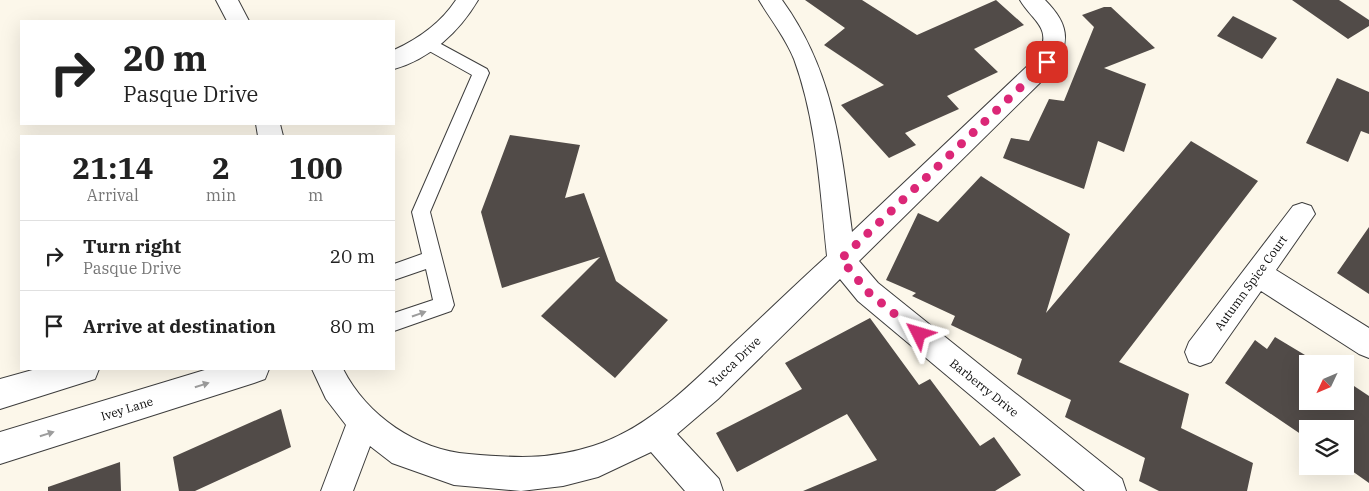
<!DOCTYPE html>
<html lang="en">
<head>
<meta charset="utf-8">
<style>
	:root { --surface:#fff; --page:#f6f6f6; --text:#222; --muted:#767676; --line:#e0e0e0 }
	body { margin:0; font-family:"IBM Plex Serif",serif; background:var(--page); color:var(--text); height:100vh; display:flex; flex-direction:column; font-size:19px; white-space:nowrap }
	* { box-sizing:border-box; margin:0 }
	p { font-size:16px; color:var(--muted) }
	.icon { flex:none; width:28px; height:28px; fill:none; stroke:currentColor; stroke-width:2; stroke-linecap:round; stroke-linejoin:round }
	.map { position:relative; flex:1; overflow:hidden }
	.details { position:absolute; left:20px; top:135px; width:375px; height:235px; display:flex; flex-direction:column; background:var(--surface); border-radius:0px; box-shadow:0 5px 20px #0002 }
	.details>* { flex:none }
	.hud { position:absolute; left:20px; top:20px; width:375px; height:105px; border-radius:0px; box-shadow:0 5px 20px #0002; background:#fff; color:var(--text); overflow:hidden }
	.needle { width:32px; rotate:226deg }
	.controls { position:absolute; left:1299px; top:355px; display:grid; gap:10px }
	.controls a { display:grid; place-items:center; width:55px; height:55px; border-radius:0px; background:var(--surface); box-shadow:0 5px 20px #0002; font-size:25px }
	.pin { position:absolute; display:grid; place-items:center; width:42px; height:42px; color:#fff; margin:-21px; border-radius:10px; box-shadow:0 2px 8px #0006 }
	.me { position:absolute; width:55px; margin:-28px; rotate:310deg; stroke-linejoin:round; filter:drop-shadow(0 0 4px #0008) }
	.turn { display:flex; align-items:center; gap:18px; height:105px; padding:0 20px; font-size:22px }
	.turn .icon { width:65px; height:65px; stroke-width:2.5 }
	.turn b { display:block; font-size:35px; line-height:42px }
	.eta { display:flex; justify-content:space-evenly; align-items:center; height:85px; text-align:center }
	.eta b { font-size:30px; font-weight:700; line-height:35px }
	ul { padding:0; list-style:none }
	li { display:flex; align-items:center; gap:15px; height:70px; padding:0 20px; border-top:1px solid var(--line) }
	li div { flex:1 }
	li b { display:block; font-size:19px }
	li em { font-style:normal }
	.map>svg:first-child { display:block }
	.building { fill:#514b48 }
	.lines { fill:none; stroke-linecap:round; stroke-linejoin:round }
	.lane-casing { stroke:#3d3d3d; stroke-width:2 }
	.street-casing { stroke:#3d3d3d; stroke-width:2 }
	.lane { fill:#fff; fill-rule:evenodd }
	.street { fill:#fff; fill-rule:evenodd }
	.oneway { fill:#9d9d9d }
	.route { stroke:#db2777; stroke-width:9; stroke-dasharray:0 16.2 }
	.labels { text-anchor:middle; stroke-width:5; stroke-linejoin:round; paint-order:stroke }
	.street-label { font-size:12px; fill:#0a0a0a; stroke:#fff }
</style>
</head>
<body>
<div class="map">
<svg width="1369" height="491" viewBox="0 0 1369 491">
	<rect width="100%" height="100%" fill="#fcf7ea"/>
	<path class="building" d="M805,0H862L917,35L996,0L1024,25L974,49L998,72L947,96L959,109L905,133L916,145L889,158L841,105L884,85L824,45L845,28Z
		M1292,0H1339L1369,20V26L1348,39Z
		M1104,7H1111L1155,48L1104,68L1146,84L1124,152L1098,141L1084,189L1003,158L1011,138L1029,141L1049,99L1064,101L1094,27L1082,15Z
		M1233,16L1277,38L1262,59L1217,36Z
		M1337,78L1369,92V134L1361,131L1348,162L1306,143Z
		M510,135L580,145L565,198L584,193L616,281L668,320L615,378L541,316L600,257L502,288L481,212Z
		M1191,141L1258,181L1119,362L1189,394L1181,428L1253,463L1247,491H1159L1139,481L1145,458L1065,417L1071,400L1017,374L1022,359L951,325L955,316L912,296L916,293L886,280L918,213L938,222L981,176L1070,234L1046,313Z
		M1369,227V294L1337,273Z
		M870,318L919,385L930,379L980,446L994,437L1021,475L995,491H803L877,460L847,414L737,472L716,433L802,389L785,363Z
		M1275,337L1320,364H1308V401H1345V380L1369,396V483L1345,466V429H1308V439L1225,383L1255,340L1267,349Z
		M281,409L291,447L195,491H179L173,457Z
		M120,462L121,491H48V487Z"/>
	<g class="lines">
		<g class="lane-casing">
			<path id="lane" d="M428,37L487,69L489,73L430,212L454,305L451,311L394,331V313L433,300L426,269L394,280V264L422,254L412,212L472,75L422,47L420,43L422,39Z"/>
		</g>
		<g class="street-casing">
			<path id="street" d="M216,0H238L249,21H227Z
				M456,0H478C459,32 430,59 394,69V50C418,39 441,23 456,0Z
				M759,0H782C834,72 841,147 852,232L1038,56C1053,27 1033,22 1020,0H1045C1068,23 1071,40 1055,68L859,261L878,283L1122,479L1126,491H1085L858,301L840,279L718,399L677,434L719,479L723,491H685L651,452L598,477L563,486L521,491L454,485L392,463L370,446L353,491H321L346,425L326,399L312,369H343C367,416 417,450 469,454C514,458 549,460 593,446C648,429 692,383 733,344C764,315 795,285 827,256C820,190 817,122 794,59C785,37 771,20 759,0Z
				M256,124H280L283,136H258Z
				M1302,203L1311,206L1315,214L1276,270L1369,328V358L1359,354L1261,291L1211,362L1200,366L1189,362L1185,352L1189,342L1293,206Z
				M36,369H99L95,379L0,409V379Z
				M208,369H269L265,379L254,383L0,464V432Z"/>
		</g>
		<use href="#lane" class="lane"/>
		<use href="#street" class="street"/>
	</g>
	<defs><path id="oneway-solid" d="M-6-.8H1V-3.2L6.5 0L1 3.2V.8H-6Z" transform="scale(1.25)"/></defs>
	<g class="oneway">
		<use href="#oneway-solid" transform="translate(419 314) rotate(-19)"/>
		<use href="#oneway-solid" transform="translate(202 385) rotate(-17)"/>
		<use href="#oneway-solid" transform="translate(47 434) rotate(-17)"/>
	</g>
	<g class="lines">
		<path class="route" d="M919,334L868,292L841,259L1047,62"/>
	</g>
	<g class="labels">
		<g class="street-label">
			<text transform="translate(1251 283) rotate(-54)" y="4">Autumn Spice Court</text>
			<text transform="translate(735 362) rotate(-44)" y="4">Yucca Drive</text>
			<text transform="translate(984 388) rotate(39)" y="4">Barberry Drive</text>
			<text transform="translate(127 409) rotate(-17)" y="4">Ivey Lane</text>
		</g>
	</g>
</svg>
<div class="controls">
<a><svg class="needle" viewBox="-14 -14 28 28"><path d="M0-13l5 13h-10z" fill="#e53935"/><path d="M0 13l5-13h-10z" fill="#767676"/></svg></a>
<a><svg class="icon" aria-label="layers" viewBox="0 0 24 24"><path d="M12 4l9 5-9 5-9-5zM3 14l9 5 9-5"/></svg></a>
</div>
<div class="pin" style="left:1047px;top:62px;background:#d93025"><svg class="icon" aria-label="arrive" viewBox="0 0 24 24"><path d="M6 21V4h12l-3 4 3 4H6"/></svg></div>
<svg class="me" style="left:919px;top:334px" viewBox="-20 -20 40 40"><path d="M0-17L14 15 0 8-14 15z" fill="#db2777" stroke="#fff" stroke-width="4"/></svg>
<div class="hud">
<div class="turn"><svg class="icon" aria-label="right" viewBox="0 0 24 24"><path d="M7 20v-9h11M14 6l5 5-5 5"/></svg><div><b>20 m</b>Pasque Drive</div></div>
</div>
<section class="details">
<div class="eta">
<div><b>21:14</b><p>Arrival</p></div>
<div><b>2</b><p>min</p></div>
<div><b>100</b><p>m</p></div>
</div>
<ul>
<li><svg class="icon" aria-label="right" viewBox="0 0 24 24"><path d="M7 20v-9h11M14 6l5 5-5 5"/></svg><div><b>Turn right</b><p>Pasque Drive</p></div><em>20 m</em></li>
<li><svg class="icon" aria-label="arrive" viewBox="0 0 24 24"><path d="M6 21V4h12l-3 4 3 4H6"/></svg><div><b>Arrive at destination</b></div><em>80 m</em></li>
</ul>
</section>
</div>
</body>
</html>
